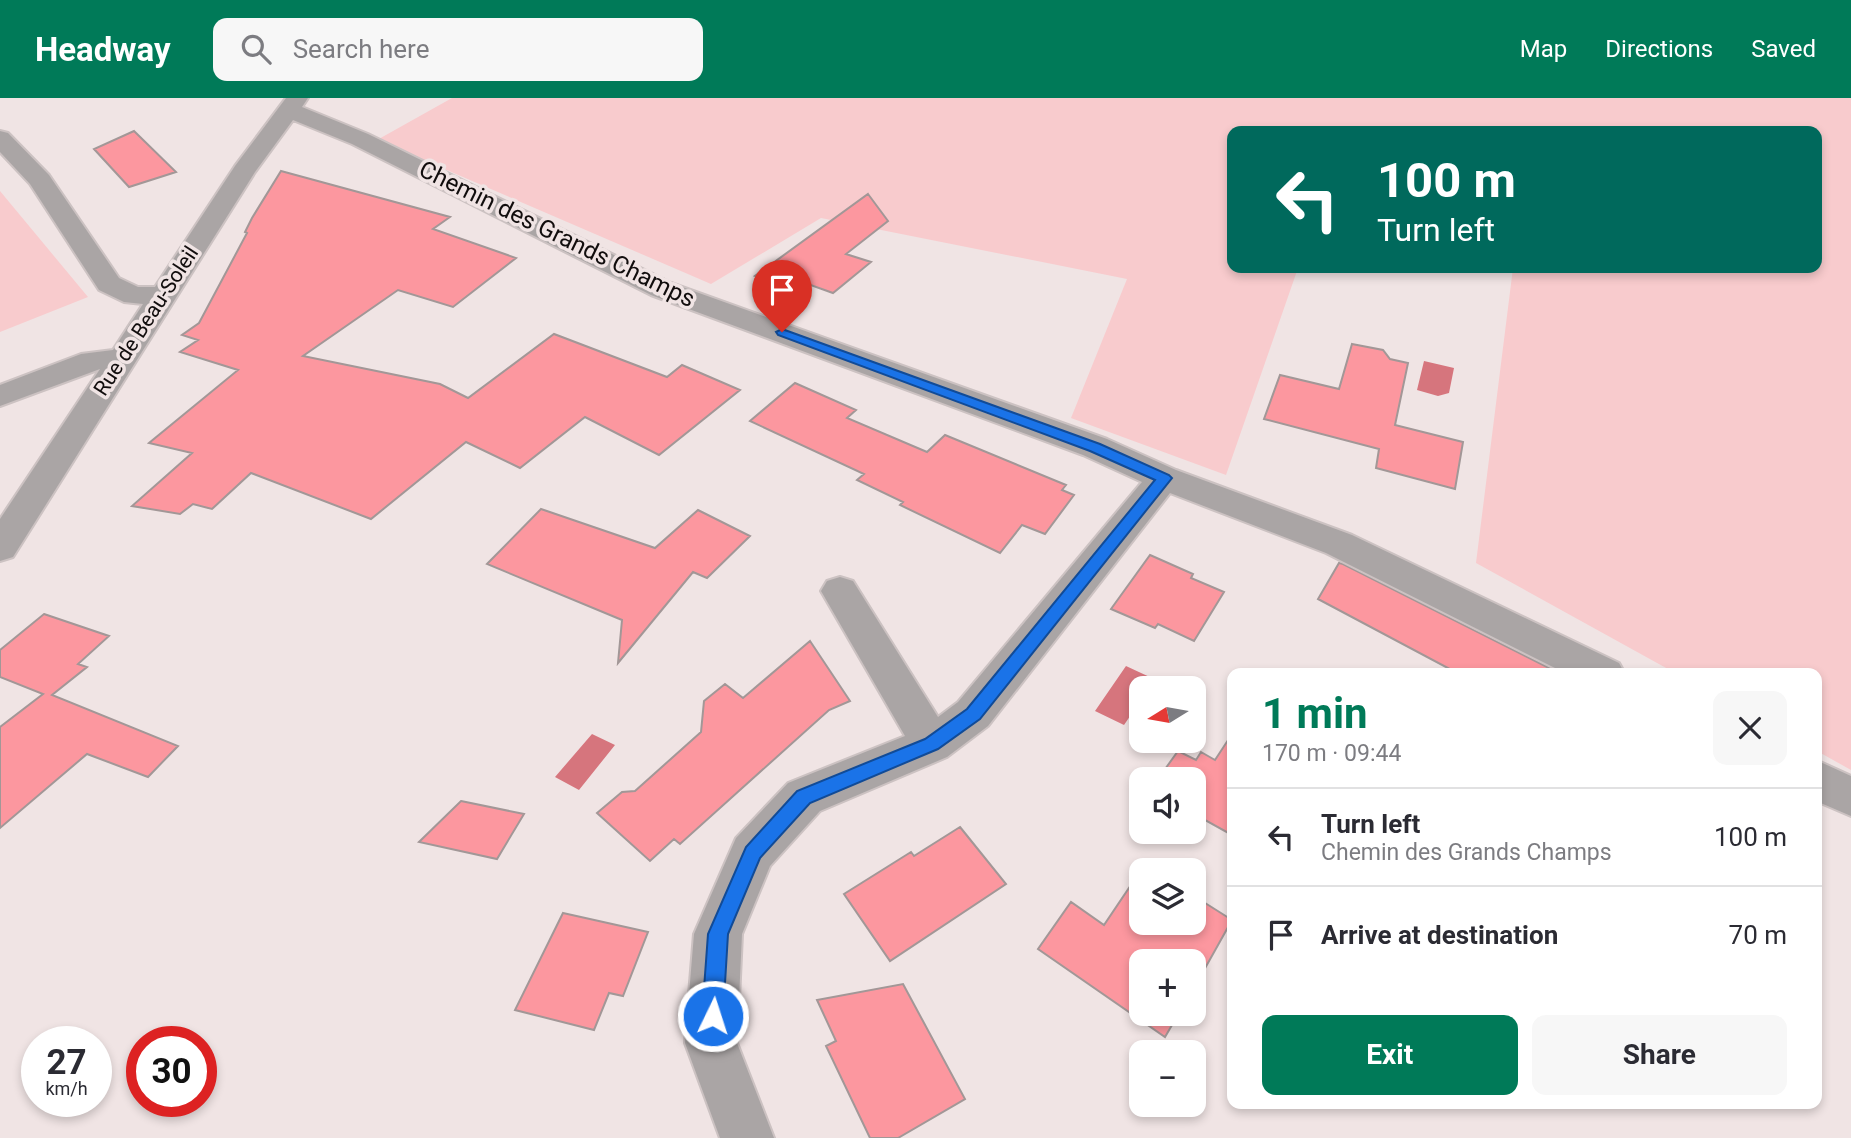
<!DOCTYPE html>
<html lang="en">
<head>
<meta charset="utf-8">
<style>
	:root { --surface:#fff; --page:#f7f7f7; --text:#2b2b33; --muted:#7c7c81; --line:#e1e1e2; --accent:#007a58 }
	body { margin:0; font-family:Roboto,sans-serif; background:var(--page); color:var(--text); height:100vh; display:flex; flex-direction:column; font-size:26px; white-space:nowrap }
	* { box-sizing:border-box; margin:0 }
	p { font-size:23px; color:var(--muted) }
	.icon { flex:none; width:38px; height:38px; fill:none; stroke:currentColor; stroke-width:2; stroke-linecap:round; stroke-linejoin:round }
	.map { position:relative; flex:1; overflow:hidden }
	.panel { position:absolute; left:1227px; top:570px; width:595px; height:441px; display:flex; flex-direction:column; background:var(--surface); border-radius:14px; box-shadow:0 4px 10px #0003 }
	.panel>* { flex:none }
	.hud { position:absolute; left:1227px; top:28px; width:595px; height:147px; border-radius:14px; box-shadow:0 4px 10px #0003; background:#00695c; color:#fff; overflow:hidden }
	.needle { width:46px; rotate:259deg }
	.fabs { position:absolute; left:1129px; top:578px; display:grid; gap:14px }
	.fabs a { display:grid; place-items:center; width:77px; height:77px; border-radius:14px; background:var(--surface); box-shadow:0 4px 10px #0003; font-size:35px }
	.speed { position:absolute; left:21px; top:928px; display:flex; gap:14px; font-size:35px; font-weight:700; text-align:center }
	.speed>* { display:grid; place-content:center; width:91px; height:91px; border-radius:50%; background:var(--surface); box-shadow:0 4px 10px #0003; line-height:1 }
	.speed small { font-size:18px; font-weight:400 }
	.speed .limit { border:10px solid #d22; background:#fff; color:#111 }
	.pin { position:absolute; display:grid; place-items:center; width:60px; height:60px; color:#fff; margin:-72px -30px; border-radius:50% 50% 50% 0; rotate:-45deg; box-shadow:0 0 7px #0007 }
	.pin .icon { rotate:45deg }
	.me { position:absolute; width:77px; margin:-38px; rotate:4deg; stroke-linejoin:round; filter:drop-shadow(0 0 5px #0008) }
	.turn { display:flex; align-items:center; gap:24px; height:147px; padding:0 35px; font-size:32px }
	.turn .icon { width:91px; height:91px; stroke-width:2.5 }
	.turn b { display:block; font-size:49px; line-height:60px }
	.round { display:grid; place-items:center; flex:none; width:74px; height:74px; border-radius:14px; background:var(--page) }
	.head { display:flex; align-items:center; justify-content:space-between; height:119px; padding:0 35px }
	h1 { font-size:42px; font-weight:700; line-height:52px; color:var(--accent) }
	.button { display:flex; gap:14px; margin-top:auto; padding:14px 35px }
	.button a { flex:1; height:80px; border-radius:14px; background:var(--accent); color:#fff; font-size:28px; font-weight:700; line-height:80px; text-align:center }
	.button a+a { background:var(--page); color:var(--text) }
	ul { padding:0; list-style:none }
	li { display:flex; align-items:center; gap:21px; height:98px; padding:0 35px; border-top:2px solid var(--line) }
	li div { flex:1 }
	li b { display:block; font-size:26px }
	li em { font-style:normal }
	header { display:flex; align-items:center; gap:42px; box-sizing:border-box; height:98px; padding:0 35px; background:var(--accent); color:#fff }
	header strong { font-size:33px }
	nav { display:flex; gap:38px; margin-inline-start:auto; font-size:24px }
	.search { width:490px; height:63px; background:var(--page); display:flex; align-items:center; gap:18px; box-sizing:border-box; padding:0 24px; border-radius:14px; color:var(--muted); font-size:26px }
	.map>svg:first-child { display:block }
	.green { fill:#f8cbcd }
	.water { fill:#d6757d }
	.building { fill:#fc979f; stroke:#a29797; stroke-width:2 }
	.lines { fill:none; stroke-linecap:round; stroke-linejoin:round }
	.minor-casing { stroke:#ccc2c2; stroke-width:4 }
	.minor { fill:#aaa5a5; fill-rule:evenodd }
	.route { fill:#1a73e8; stroke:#114b97; stroke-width:2 }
	.labels { text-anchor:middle; stroke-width:7; stroke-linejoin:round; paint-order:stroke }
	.far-street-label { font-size:21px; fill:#110d0d; stroke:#f0e4e4 }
	.street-label { font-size:24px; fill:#110d0d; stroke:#f0e4e4 }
</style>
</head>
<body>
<header>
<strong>Headway</strong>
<div class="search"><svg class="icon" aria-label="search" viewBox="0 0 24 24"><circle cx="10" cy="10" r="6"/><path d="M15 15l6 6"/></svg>Search here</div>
<nav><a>Map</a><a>Directions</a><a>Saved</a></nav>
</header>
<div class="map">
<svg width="1851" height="1040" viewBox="0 0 1851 1040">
	<rect width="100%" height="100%" fill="#f0e4e4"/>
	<path class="green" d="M452,0H1851V672L1817,653L1816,576H1677L1476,465L1513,170H1816V33H1232V170H1298L1226,377L1071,320L1127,181L821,120L711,186L377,42Z
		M0,93L88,199L0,234Z"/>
	<path class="water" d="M1424,263L1454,270L1449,295L1438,298L1417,292Z
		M1126,568L1154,581L1149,590H1141V602L1124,627L1095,613Z
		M592,636L615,647L579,692L555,679Z"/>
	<path class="building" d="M134,33L176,74L129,89L94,51Z
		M281,73L450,119L433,131L516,160L453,209L398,192L303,258L440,286L468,300L554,236L667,279L682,267L740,292L659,357L585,319L520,370L466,344L371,421L251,375L212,411L193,406L180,416L132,408L192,355L149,345L238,272L180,254L198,242L182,237L199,225L247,135L245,134L252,120Z
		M868,96L888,123L846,156L871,164L833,195L808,186L799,192L755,178Z
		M1352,246L1383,252L1390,261L1408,265L1395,327L1463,344L1455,391L1376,370L1379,351L1264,321L1280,277L1339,291Z
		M795,285L856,312L847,320L927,354L945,337L1066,387L1062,392L1074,397L1045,436L1022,427L1000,455L900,407L903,404L857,382L864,376L750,323Z
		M541,411L655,450L698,412L750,438L707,480L693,474L618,565L622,522L487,466Z
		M1150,457L1193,476L1191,480L1224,494L1194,543L1158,526L1155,530L1111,511Z
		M1339,465L1343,466L1561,576H1459L1318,501Z
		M44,516L109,538L78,566L87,569L52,597L178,648L148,679L87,656L0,730V629L43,596L0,579V552Z
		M810,543L850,603L829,612L680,746L674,741L650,763L597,715L622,694L635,693L701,634L704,603L725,586L743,600Z
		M1232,636V737L1194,716V681H1158L1178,653L1196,662L1201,654L1215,662Z
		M461,703L524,716L497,761L419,744Z
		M960,729L1006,786L890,863L844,796L911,754L914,758Z
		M1141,772V824H1194V798L1232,822L1194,890V863H1141V915H1179L1165,939L1038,851L1071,804L1104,827Z
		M563,815L648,834L623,898L609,895L594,932L515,912Z
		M903,886L965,1001L898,1040H870L826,948L836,943L817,902Z"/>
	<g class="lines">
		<g class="minor-casing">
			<path id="minor" d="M286,0H308L302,9L368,36L671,185L1107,341L1176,372L1352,437L1619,565L1625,576H1567L1326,455L1170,395L988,628L947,659L820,713L770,768L742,836L737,945L774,1040H720L685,945L694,836L736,740L788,685L905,638L821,493L827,483L840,479L853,483L938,619L958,604L1142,384L1083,357L651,197L352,46L293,22L255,74L13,459L0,463V421L100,271L0,308V287L81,256L113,252L143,206L124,204L99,192L30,86L0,54V33L8,35L49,77L119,180L138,189H155L235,68Z
				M1816,662L1851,678V718L1816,703Z"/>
		</g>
		<use href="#minor" class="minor"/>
	</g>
	<path class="route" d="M782,231L1100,346L1169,377L1172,380L980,621L938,651L810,705L760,760L728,836L723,918L720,925L713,928L705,925L702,918L708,836L746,749L797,693L925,641L967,611L1155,382L1090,353L778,237L776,234Z"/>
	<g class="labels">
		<g class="far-street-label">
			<text transform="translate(146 223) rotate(-57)" y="7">Rue de Beau-Soleil</text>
		</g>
		<g class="street-label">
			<text transform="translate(557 136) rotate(26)" y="8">Chemin des Grands Champs</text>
		</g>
	</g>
</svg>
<div class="fabs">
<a><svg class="needle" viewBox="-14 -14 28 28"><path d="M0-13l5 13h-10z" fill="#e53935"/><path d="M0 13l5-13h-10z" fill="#7c7c81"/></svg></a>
<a><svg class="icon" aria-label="sound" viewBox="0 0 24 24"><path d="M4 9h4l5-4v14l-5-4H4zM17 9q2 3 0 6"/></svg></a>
<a><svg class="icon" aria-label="layers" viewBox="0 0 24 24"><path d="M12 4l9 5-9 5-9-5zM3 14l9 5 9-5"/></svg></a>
<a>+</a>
<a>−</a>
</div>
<div class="speed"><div>27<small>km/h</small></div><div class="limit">30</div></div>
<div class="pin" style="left:782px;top:234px;background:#d93025"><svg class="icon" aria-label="arrive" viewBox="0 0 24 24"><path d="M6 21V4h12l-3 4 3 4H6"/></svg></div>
<svg class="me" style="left:713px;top:918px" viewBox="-20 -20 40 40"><circle r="17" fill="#1a73e8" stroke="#fff" stroke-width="3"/><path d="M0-11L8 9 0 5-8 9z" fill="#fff"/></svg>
<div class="hud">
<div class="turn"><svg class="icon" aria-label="left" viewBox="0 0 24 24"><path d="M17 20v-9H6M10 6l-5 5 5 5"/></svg><div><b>100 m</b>Turn left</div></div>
</div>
<section class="panel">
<div class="head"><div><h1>1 min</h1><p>170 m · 09:44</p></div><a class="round"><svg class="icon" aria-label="close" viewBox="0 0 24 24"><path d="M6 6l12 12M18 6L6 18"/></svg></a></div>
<ul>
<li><svg class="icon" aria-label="left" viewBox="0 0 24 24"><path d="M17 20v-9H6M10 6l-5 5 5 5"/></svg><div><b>Turn left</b><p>Chemin des Grands Champs</p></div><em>100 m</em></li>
<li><svg class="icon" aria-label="arrive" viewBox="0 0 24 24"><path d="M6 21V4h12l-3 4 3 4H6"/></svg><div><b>Arrive at destination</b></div><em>70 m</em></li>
</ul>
<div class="button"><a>Exit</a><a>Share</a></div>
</section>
</div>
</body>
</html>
